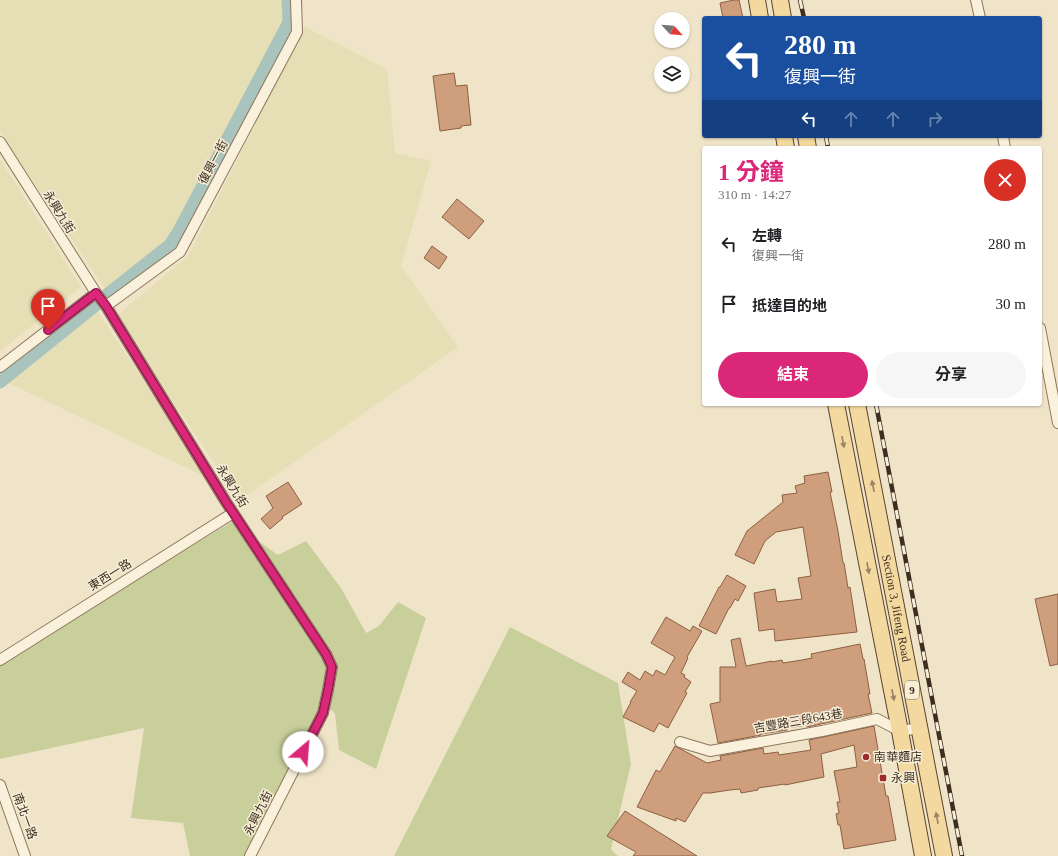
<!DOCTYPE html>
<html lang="zh-TW">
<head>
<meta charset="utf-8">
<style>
	:root { --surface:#fff; --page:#f6f6f6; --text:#202124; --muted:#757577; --accent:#db2777 }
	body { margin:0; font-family:"Times New Roman","Noto Sans TC",serif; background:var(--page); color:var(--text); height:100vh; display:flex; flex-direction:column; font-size:15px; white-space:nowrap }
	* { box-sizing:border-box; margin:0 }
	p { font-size:13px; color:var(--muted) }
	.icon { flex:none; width:22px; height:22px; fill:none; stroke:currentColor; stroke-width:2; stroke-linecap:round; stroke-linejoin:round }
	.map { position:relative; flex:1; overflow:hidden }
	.panel { position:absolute; left:702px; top:146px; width:340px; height:260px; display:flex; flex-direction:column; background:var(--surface); border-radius:4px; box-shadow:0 1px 3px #0004 }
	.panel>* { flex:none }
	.guide { position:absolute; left:702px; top:16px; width:340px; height:122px; border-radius:4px; box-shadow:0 1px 3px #0004; background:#1a4fa0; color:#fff; overflow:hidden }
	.needle { width:26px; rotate:116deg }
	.controls { position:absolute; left:654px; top:12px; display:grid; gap:8px }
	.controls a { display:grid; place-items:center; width:36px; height:36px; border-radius:50%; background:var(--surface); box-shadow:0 1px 3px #0004; font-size:20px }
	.pin { position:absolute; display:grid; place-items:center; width:34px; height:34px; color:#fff; margin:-41px -17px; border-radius:50% 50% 50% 0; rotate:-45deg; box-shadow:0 0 4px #0007 }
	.pin .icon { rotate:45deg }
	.me { position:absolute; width:44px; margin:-22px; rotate:27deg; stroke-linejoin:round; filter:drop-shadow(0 0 3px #0008) }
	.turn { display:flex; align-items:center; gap:14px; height:84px; padding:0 16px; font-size:18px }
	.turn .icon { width:52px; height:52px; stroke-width:2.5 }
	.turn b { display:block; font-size:28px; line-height:34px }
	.lanes { display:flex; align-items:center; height:38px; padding:0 16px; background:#0003; justify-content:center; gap:20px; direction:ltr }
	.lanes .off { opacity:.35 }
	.round { display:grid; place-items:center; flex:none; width:42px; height:42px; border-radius:21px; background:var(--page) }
	.head { display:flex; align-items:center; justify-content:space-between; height:68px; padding:0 16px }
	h1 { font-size:24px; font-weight:700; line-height:30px; color:var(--accent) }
	.cta { display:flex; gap:8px; margin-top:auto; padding:8px 16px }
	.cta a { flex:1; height:46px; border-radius:24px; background:var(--accent); color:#fff; font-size:16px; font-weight:700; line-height:46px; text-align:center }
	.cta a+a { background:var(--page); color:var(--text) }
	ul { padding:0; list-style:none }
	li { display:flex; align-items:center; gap:12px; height:60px; padding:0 16px }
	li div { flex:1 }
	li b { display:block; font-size:15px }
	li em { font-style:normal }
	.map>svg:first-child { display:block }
	.farmland { fill:#e6deb5 }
	.green { fill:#c9cf9b }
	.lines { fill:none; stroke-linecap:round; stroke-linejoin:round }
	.canal { stroke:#a9c4bc; stroke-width:13 }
	.building { fill:#cf9f7d; stroke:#8d5f41 }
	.minor-casing { stroke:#8d765c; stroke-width:12 }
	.primary-casing { stroke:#5b4430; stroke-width:18 }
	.minor { stroke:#faf1dc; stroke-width:10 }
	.primary { stroke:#f3d9a0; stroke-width:16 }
	.rail-casing { stroke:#3d2e20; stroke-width:4.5 }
	.rail { stroke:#f7eed8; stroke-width:3; stroke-dasharray:9; stroke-linecap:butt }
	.oneway { fill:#988460 }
	.route-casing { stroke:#8e194d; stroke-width:10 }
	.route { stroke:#db2777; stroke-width:7 }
	.poi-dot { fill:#9e2a2b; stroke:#f7eed8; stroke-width:1.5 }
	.labels { text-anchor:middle; stroke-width:3; stroke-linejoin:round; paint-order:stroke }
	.shield { fill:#f7eed8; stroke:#756857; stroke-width:1 }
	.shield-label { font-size:11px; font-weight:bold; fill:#3d2e20 }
	.street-label { font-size:12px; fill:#3d2e20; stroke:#f7eed8 }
	.poi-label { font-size:12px; fill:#3d2e20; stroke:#f7eed8; text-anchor:start }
</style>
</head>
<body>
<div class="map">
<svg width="1058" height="856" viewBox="0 0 1058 856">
	<rect width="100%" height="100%" fill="#f0e4c8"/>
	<path class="farmland" d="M0,0H286L287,24L172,237L105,289L0,132Z
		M305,27L387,69L395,153L431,161L401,266L458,347L240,500L115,317L188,256Z
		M0,159L81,287L0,351Z
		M88,298L210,479L0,379V369Z"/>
	<path class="green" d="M231,522L278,555L306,541L341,588L366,633L379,626L398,602L426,618L376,769L339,750L335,714L333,711L329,710H324L248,856H190L183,823L131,818L144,728L0,759V664Z
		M510,627L618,683L631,764L611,849L618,856H394Z"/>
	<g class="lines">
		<path class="canal" d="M108,294L170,245L179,231L287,26L289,21L288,0
			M0,382L97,304"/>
	</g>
	<path class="building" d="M734,0H739L743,18H723L720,3Z
		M454,73L456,86L467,85L471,125L461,126V128L440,131L433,76Z
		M457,199L484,221L469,239L442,217Z
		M432,246L447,257L439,269L424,258Z
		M828,472L832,492H830L838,531L843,563H844L848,588L850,587L857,632L775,641L774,629L759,631L754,593L775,589L777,602L802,599L798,578L811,576L803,527L776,532L765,541L754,564L735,555L747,531L783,502L782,495L797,493L795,486L805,483L804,476Z
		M288,482L302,504L282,517L283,518L270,529L261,519L273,508L266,496Z
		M727,575L746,586L738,601L735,599L730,608H729L716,634L699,626L719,587H720Z
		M1058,594V664L1050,666L1035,599Z
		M666,617L690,631L693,626L702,631L687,657L688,658L681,673L685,675L684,677L691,682L685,692L687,693L668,728L659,723L654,732L623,717L631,702H630L637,691L622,682L628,672L640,680L645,671L653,676L656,670L665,675L675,657L651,643Z
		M740,638L746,666L772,661V662L782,660L783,663L802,660L812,658L811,654L860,644L863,659H864L870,694H868L872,713L807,727V725L787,728V730L761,734V735L718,743L710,704L720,702V667H736L731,640Z
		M874,726L886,796H888L896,840L844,849L840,825H838L836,814L839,813L837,802H840L834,771L857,767L854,745L821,754L824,777L785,785V784L758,788V790L741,793L740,789L730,790L710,793H703L685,822L676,818V821L637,807L656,770L660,772L675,746L707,763L721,760L720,756L763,748L764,754L778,752L779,755L811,750L809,740Z
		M625,811L697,856H633L636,852L607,836Z"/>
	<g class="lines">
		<g class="minor-casing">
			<path id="minor" d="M976,0L980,18
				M1003,136L1005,148
				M0,142L96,293L106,306L226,502L326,654L332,667L328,690L323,713L250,856
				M106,306L180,252L297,32L296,0
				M1040,328L1058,423
				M0,367L96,293
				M0,660L233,513
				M680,742L710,751L822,731L877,719L900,731L920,728
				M0,785L25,856"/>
		</g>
		<g class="primary-casing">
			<g id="primary">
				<path d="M757,0L760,18"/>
				<path d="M780,0L783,18"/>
				<path d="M784,136L786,148"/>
				<path d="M806,136L808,148"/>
				<path d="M836,404L900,731L923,856"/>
				<path id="s1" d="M857,404L944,856"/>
			</g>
		</g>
		<use href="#minor" class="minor"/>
		<use href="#primary" class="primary"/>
		<g class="rail-casing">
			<path id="rail" d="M800,0L804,18
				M826,136L828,148
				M876,404L962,856"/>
		</g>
		<use href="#rail" class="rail"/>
	</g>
	<defs><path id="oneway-solid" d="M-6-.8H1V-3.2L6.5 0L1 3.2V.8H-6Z"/></defs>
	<g class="oneway">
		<use href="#oneway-solid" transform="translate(843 442) rotate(79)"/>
		<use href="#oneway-solid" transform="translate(873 486) rotate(-101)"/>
		<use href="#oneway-solid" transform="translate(868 568) rotate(79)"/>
		<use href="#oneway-solid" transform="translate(893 695) rotate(79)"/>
		<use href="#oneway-solid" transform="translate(937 818) rotate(-101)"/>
	</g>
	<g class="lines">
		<g class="route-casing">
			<path id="route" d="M48,330L96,293L106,306L226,502L326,654L332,667L328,690L323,713L303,752"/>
		</g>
		<use href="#route" class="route"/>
	</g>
	<g class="poi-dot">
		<circle cx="866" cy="757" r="4"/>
		<rect x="879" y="774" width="8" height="8" rx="2"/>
	</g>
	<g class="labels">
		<rect class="shield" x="905" y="681" width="14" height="18" rx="3"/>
		<g class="shield-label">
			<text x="912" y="694">9</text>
		</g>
		<g class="street-label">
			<text transform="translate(213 162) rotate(-62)" y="4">復興一街</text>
			<text transform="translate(59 212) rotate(58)" y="4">永興九街</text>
			<text transform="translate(232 486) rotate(58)" y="4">永興九街</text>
			<text transform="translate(110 575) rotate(-32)" y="4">東西一路</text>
			<text dy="4" stroke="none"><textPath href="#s1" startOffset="208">Section 3, Jifeng Road</textPath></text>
			<text transform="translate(798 721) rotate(-10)" y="4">吉豐路三段643巷</text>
			<text transform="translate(258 813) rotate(-63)" y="4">永興九街</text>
			<text transform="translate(25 816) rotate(70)" y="4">南北一路</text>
		</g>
		<g class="poi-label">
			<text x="874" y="761">南華麵店</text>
			<text x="891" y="782">永興</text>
		</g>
	</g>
</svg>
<div class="controls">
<a><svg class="needle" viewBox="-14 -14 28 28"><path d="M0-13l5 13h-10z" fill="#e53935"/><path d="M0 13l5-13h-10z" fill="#757577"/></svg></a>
<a><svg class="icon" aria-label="layers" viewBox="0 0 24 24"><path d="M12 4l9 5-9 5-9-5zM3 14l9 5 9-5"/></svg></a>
</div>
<div class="pin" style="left:48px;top:330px;background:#d93025"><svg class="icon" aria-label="arrive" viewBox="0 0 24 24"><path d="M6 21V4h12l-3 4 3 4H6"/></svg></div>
<svg class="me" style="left:303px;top:752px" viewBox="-20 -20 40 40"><circle r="19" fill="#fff"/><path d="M0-13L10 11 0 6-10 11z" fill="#db2777"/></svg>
<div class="guide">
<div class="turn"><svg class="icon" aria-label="left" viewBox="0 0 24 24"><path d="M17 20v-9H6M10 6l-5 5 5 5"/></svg><div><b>280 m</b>復興一街</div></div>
<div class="lanes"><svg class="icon" aria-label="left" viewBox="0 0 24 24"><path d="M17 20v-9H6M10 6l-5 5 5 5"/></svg><svg class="icon off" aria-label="ahead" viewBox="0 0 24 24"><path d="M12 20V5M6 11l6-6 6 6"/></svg><svg class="icon off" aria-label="ahead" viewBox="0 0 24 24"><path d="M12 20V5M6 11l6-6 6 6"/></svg><svg class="icon off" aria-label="right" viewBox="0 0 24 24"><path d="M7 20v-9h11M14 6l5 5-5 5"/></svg></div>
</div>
<section class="panel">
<div class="head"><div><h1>1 分鐘</h1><p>310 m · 14:27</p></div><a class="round" style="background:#d93025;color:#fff"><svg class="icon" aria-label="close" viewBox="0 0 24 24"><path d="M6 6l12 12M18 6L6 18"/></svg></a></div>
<ul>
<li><svg class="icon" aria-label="left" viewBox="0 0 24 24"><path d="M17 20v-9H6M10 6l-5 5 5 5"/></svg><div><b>左轉</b><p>復興一街</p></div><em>280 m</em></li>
<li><svg class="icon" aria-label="arrive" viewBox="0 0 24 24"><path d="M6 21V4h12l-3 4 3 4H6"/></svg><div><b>抵達目的地</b></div><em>30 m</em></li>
</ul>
<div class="cta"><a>結束</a><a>分享</a></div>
</section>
</div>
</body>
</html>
